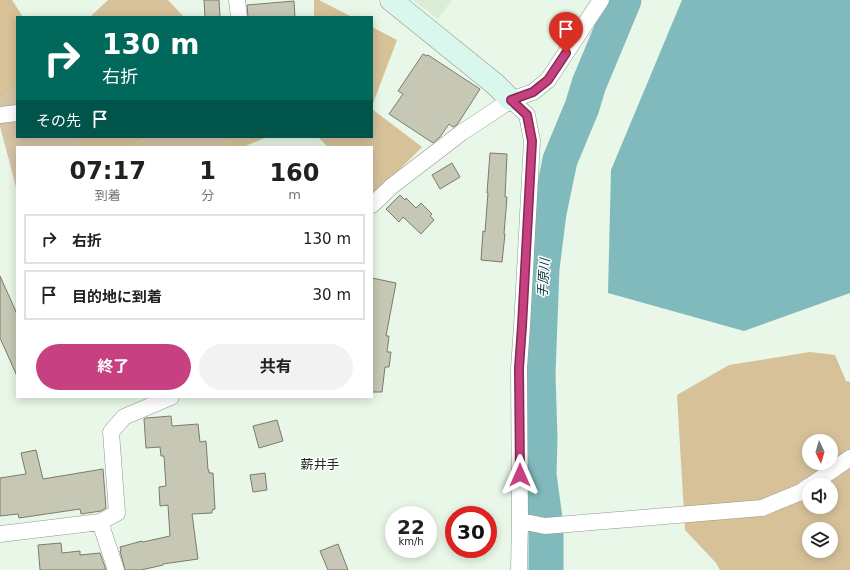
<!DOCTYPE html>
<html lang="ja">
<head>
<meta charset="utf-8">
<style>
	:root { --surface:#fff; --page:#f2f2f2; --text:#202124; --muted:#757577; --line:#e0e0e0; --accent:#c74080 }
	body { margin:0; font-family:"DejaVu Sans","Noto Sans JP",sans-serif; background:var(--page); color:var(--text); height:100vh; display:flex; flex-direction:column; font-size:15px; white-space:nowrap }
	* { box-sizing:border-box; margin:0 }
	p { font-size:13px; color:var(--muted) }
	.icon { flex:none; width:22px; height:22px; fill:none; stroke:currentColor; stroke-width:2; stroke-linecap:round; stroke-linejoin:round }
	.map { position:relative; flex:1; overflow:hidden }
	.details { position:absolute; left:16px; top:146px; width:357px; height:252px; display:flex; flex-direction:column; background:var(--surface); border-radius:0px; box-shadow:0 2px 10px #0003 }
	.details>* { flex:none }
	.hud { position:absolute; left:16px; top:16px; width:357px; height:122px; border-radius:0px; box-shadow:0 2px 10px #0003; background:#00695c; color:#fff; overflow:hidden }
	.needle { width:26px; rotate:175deg }
	.controls { position:absolute; left:802px; top:434px; display:grid; gap:8px }
	.controls a { display:grid; place-items:center; width:36px; height:36px; border-radius:50%; background:var(--surface); box-shadow:0 2px 10px #0003; font-size:20px }
	.speed { position:absolute; left:385px; top:506px; display:flex; gap:8px; font-size:20px; font-weight:700; text-align:center }
	.speed>* { display:grid; place-content:center; width:52px; height:52px; border-radius:50%; background:var(--surface); box-shadow:0 2px 10px #0003; line-height:1 }
	.speed small { font-size:10px; font-weight:400 }
	.speed .limit { border:6px solid #d22; background:#fff; color:#111 }
	.pin { position:absolute; display:grid; place-items:center; width:34px; height:34px; color:#fff; margin:-41px -17px; border-radius:50% 50% 50% 0; rotate:-45deg; box-shadow:0 0 4px #0007 }
	.pin .icon { rotate:45deg }
	.me { position:absolute; width:44px; margin:-22px; rotate:0deg; stroke-linejoin:round; filter:drop-shadow(0 0 3px #0008) }
	.turn { display:flex; align-items:center; gap:14px; height:84px; padding:0 20px; font-size:18px }
	.turn .icon { width:52px; height:52px; stroke-width:2.5 }
	.turn b { display:block; font-size:28px; line-height:34px }
	.then { display:flex; align-items:center; height:38px; padding:0 20px; background:#0003; gap:8px; font-size:15px }
	.eta { display:flex; justify-content:space-evenly; align-items:center; height:68px; text-align:center }
	.eta b { font-size:24px; font-weight:700; line-height:28px }
	.action { display:flex; gap:8px; margin-top:auto; padding:8px 20px }
	.action a { flex:1; height:46px; border-radius:24px; background:var(--accent); color:#fff; font-size:16px; font-weight:700; line-height:46px; text-align:center }
	.action a+a { background:var(--page); color:var(--text) }
	ul { padding:0; list-style:none }
	li { display:flex; align-items:center; gap:12px; height:50px; margin:0 8px 6px; padding:0 12px; border:2px solid var(--line); border-radius:0px }
	li div { flex:1 }
	li b { display:block; font-size:15px }
	li em { font-style:normal }
	.map>svg:first-child { display:block }
	.built { fill:#daeed7 }
	.green { fill:#d4c4a5 }
	.forest { fill:#d6c199; fill-rule:evenodd }
	.water { fill:#81babd }
	.lines { fill:none; stroke-linecap:round; stroke-linejoin:round }
	.river { stroke:#81babd; stroke-width:35 }
	.building { fill:#c6c8b5; stroke:#7a7c6a }
	.street-casing { stroke:#8e9b8c; stroke-width:17 }
	.secondary-casing { stroke:#8e9b8c; stroke-width:23 }
	.street { stroke:#fff; stroke-width:16 }
	.secondary { stroke:#d9f7ed; stroke-width:22 }
	.route-casing { stroke:#812a53; stroke-width:10 }
	.route { stroke:#c74080; stroke-width:7 }
	.labels { text-anchor:middle; stroke-width:3; stroke-linejoin:round; paint-order:stroke }
	.water-label { font-size:13px; font-style:italic; fill:#00383b; stroke:#fff }
	.neighbourhood-label { font-size:13px; fill:#222d21; stroke:#fff }
</style>
</head>
<body>
<div class="map">
<svg width="850" height="570" viewBox="0 0 850 570">
	<rect width="100%" height="100%" fill="#e8f7e7"/>
	<path class="built" d="M413,0H452L438,19Z"/>
	<path class="green" d="M17,85V137H77L80,145L82,147H17V191L0,126V100Z
		M149,137H219L236,147H130Z"/>
	<path class="forest" d="M0,0H12L23,17H17V85L0,100Z
		M108,0H168L184,17H90Z
		M314,0H319L352,17H314Z
		M372,27L397,40L372,106Z
		M372,109L422,147L384,185L372,195V147H328L318,137H372Z
		M77,137H149L130,147H82L80,145Z
		M219,137H267L243,147H236Z
		M810,352L835,355L846,381L850,382V570H720L716,563L685,530L677,395L729,365ZM809,441H831V463H809ZM809,485H831V507H809ZM809,529H831V551H809Z"/>
	<path class="water" d="M682,0H850V293L744,331L608,293L611,170Z"/>
	<g class="lines">
		<path class="river" d="M546,570V526L539,475L540,438L538,374L542,268L549,213L560,160L582,107L589,84L624,0"/>
	</g>
	<path class="building" d="M204,0H219L220,17H205Z
		M294,1L295,17H248L247,5Z
		M423,54L427,56L428,55L480,89L457,125L453,127L449,124L440,137L433,143L389,114L403,94L398,91Z
		M490,153L507,154L505,197H507L504,234H505L502,262L481,260L483,231L485,232L488,193H487Z
		M452,163L460,177L440,189L432,175Z
		M400,195L405,200L406,198L416,208L421,203L432,214L430,216L434,220L421,234L403,217L399,222L386,209Z
		M0,276L17,314V376L0,338Z
		M372,278L396,283L386,336H389L387,352H391L389,367H385L382,392H372Z
		M171,416L172,426L198,424L200,442L206,441L208,470H209V473H213L215,509L212,510V513L192,514L198,559L163,564V565L141,570H125L120,551H121L120,547L142,541L143,542L170,536L168,505L160,506L159,487L166,486L164,456H161L160,447L146,448L144,419L146,418Z
		M277,420L283,441L259,448L253,426Z
		M36,450L43,479L103,469L106,508L101,511L81,514L80,509L19,518L18,514L0,516V478L26,474L21,453Z
		M265,473L267,490L253,492L250,475Z
		M61,543L62,553L80,551V555L100,553L106,570H40L38,545Z
		M338,544L348,570H328L320,551Z"/>
	<g class="lines">
		<g class="street-casing">
			<path id="street" d="M237,0L239,17
				M511,100L527,115L532,141L522,326L519,368L520,521L519,570
				M0,115L17,113
				M372,205L392,186L461,133L511,100L533,92L548,80L601,0
				M811,485L850,458
				M520,521L545,526L762,508L801,492L809,486
				M100,522L116,570
				M0,534L100,522L117,513L111,432L124,417L171,397"/>
		</g>
		<g class="secondary-casing">
			<path id="secondary" d="M391,0L495,84L511,100"/>
		</g>
		<use href="#street" class="street"/>
		<use href="#secondary" class="secondary"/>
	</g>
	<g class="lines">
		<g class="route-casing">
			<path id="route" d="M520,475L519,368L522,326L532,141L527,115L511,100L533,92L548,80L566,53"/>
		</g>
		<use href="#route" class="route"/>
	</g>
	<g class="labels">
		<g class="water-label">
			<text transform="translate(543 278) rotate(-86)" y="5">手原川</text>
		</g>
		<g class="neighbourhood-label">
			<text x="320" y="469">薪井手</text>
		</g>
	</g>
</svg>
<div class="controls">
<a><svg class="needle" viewBox="-14 -14 28 28"><path d="M0-13l5 13h-10z" fill="#e53935"/><path d="M0 13l5-13h-10z" fill="#757577"/></svg></a>
<a><svg class="icon" aria-label="sound" viewBox="0 0 24 24"><path d="M4 9h4l5-4v14l-5-4H4zM17 9q2 3 0 6"/></svg></a>
<a><svg class="icon" aria-label="layers" viewBox="0 0 24 24"><path d="M12 4l9 5-9 5-9-5zM3 14l9 5 9-5"/></svg></a>
</div>
<div class="speed"><div>22<small>km/h</small></div><div class="limit">30</div></div>
<div class="pin" style="left:566px;top:53px;background:#d93025"><svg class="icon" aria-label="arrive" viewBox="0 0 24 24"><path d="M6 21V4h12l-3 4 3 4H6"/></svg></div>
<svg class="me" style="left:520px;top:475px" viewBox="-20 -20 40 40"><path d="M0-17L14 15 0 8-14 15z" fill="#c74080" stroke="#fff" stroke-width="4"/></svg>
<div class="hud">
<div class="turn"><svg class="icon" aria-label="right" viewBox="0 0 24 24"><path d="M7 20v-9h11M14 6l5 5-5 5"/></svg><div><b>130 m</b>右折</div></div>
<div class="then">その先<svg class="icon" aria-label="arrive" viewBox="0 0 24 24"><path d="M6 21V4h12l-3 4 3 4H6"/></svg></div>
</div>
<section class="details">
<div class="eta">
<div><b>07:17</b><p>到着</p></div>
<div><b>1</b><p>分</p></div>
<div><b>160</b><p>m</p></div>
</div>
<ul>
<li><svg class="icon" aria-label="right" viewBox="0 0 24 24"><path d="M7 20v-9h11M14 6l5 5-5 5"/></svg><div><b>右折</b></div><em>130 m</em></li>
<li><svg class="icon" aria-label="arrive" viewBox="0 0 24 24"><path d="M6 21V4h12l-3 4 3 4H6"/></svg><div><b>目的地に到着</b></div><em>30 m</em></li>
</ul>
<div class="action"><a>終了</a><a>共有</a></div>
</section>
</div>
</body>
</html>
